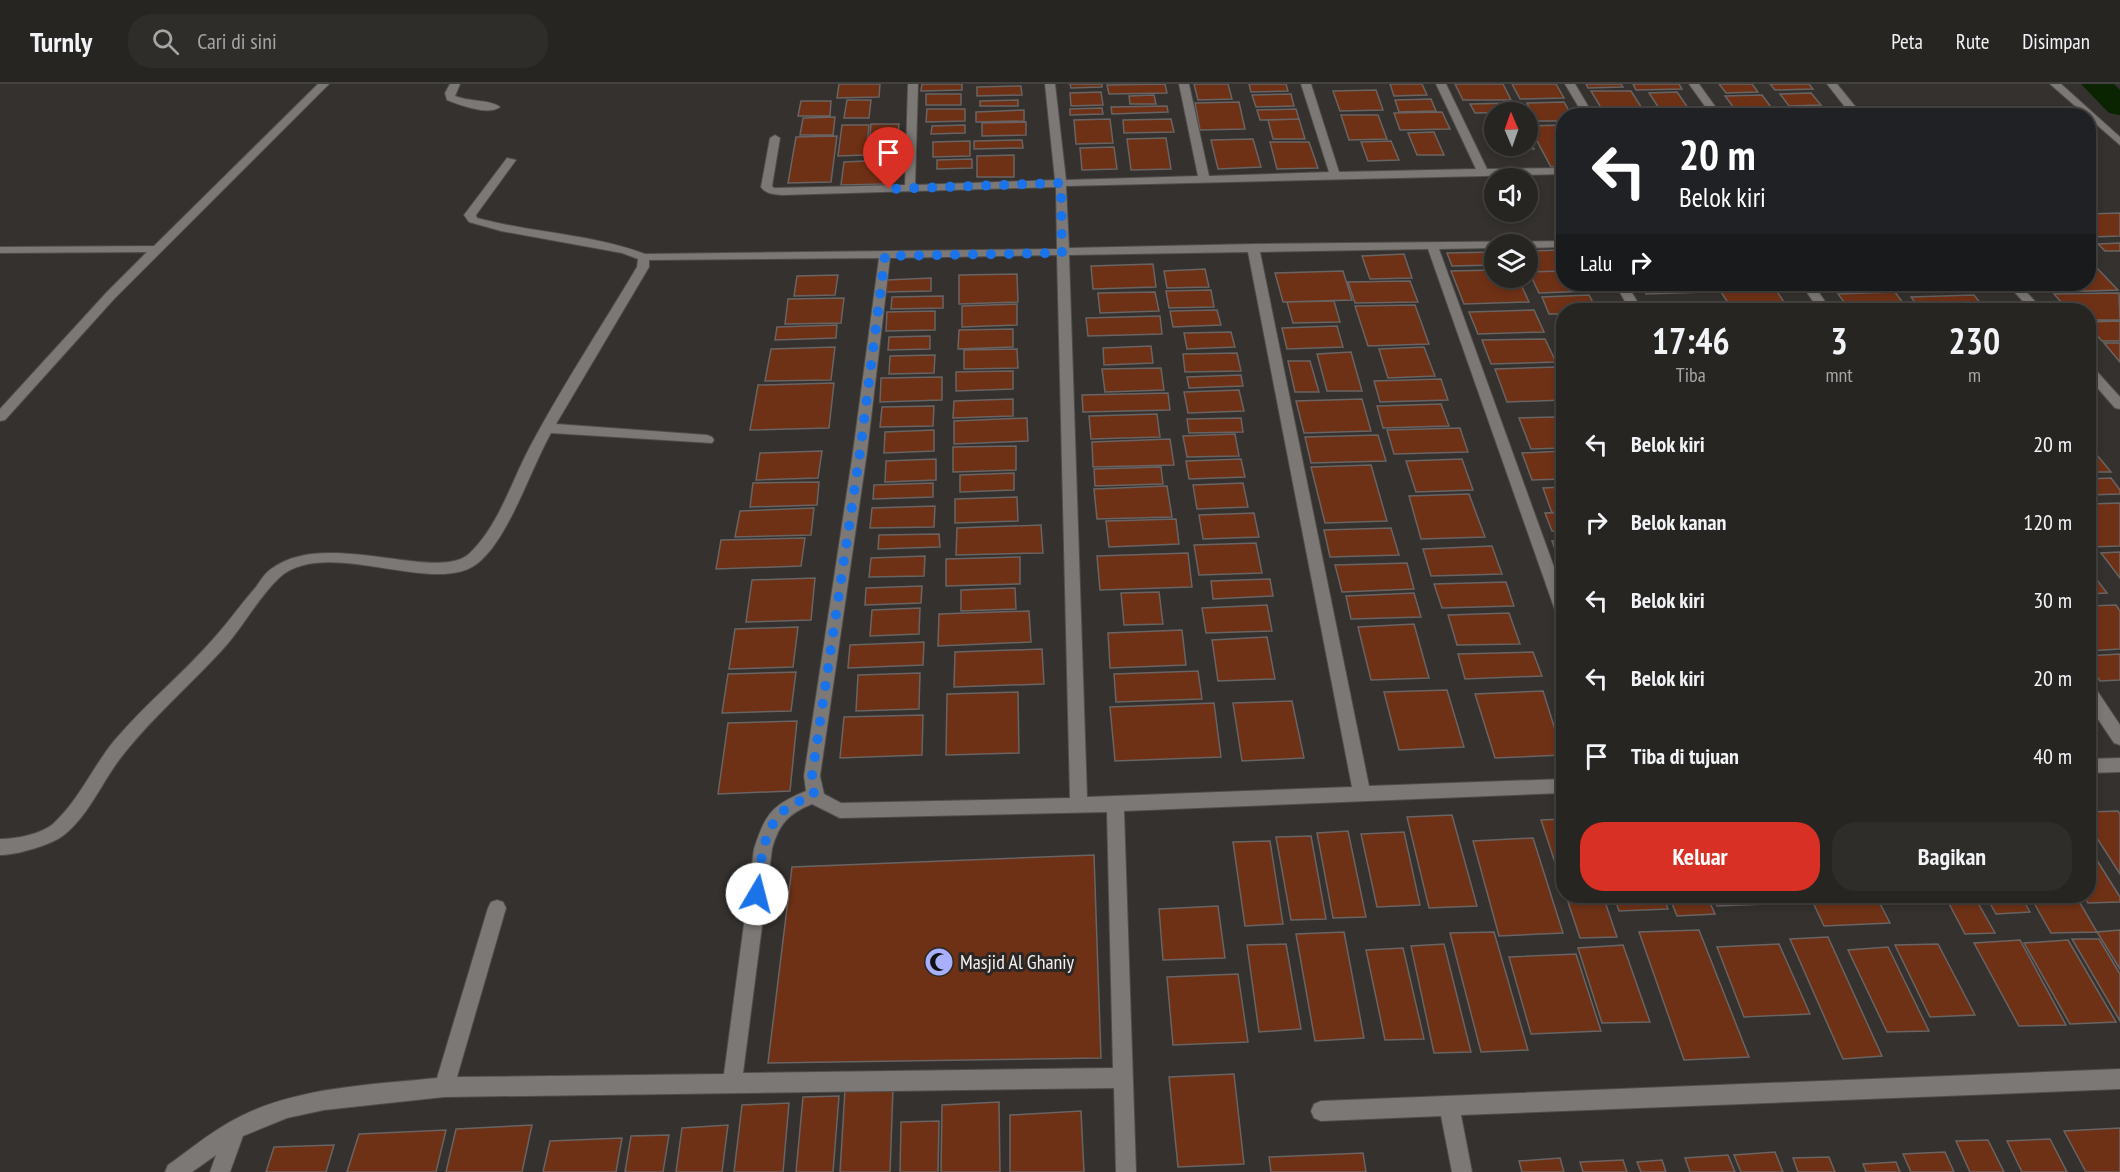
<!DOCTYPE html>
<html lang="id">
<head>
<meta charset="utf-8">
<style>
	:root { --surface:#272522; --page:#2f2d2a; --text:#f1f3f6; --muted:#a4a5a5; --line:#434240; --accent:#d93025 }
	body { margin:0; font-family:"PT Sans Narrow",sans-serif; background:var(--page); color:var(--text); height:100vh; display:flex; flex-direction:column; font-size:22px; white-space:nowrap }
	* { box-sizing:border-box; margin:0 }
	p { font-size:20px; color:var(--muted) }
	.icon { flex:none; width:33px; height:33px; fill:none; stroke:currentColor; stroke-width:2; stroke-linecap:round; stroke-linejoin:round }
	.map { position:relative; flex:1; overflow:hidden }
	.details { position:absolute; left:1556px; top:219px; width:540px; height:600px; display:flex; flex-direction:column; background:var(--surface); border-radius:24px; box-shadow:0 3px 9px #0003,0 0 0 2px var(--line) }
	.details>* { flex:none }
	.guide { position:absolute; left:1556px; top:24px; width:540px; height:183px; border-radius:24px; box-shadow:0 3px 9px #0003,0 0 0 2px var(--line); background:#202124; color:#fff; overflow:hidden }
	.needle { width:39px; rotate:358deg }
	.fabs { position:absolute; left:1484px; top:18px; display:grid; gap:12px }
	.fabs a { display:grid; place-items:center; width:54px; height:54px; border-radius:50%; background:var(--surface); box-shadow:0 3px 9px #0003,0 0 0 2px var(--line); font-size:30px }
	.pin { position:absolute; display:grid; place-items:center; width:51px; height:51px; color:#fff; margin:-62px -26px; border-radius:50% 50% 50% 0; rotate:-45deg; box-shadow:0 0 6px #0007 }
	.pin .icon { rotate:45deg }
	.me { position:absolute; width:66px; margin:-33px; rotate:8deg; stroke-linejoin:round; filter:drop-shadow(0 0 4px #0008) }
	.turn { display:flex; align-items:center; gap:21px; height:126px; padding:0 24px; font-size:27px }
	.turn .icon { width:78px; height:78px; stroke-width:2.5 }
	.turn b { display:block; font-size:42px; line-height:51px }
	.then { display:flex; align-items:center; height:57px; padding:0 24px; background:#0003; gap:12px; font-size:22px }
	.eta { display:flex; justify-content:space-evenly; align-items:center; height:102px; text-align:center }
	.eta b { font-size:36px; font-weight:800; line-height:42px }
	.cta { display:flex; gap:12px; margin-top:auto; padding:12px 24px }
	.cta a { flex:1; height:69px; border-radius:24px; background:var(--accent); color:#fff; font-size:24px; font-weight:800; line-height:69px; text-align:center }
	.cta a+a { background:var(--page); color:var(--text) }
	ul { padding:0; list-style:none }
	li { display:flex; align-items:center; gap:18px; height:78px; padding:0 24px }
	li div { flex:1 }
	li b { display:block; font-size:22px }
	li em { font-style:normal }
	header { display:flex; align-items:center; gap:36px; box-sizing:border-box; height:84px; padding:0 30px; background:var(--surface); border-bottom:2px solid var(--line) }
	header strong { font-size:28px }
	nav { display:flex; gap:33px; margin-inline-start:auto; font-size:21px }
	.search { width:420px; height:54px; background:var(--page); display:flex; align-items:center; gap:15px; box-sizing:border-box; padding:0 21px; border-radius:24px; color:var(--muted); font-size:22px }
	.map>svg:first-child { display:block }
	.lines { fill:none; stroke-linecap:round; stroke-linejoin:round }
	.canal { fill:#0a2300; fill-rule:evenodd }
	.building { fill:#6f3116; stroke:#696463; stroke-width:1.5 }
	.street-casing { stroke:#4f4d4b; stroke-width:2 }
	.street { fill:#7b7875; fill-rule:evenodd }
	.route { stroke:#1a73e8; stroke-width:10; stroke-dasharray:0 18 }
	.labels { text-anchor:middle; stroke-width:6; stroke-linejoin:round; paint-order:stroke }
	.near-poi-label { font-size:20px; fill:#f4f2f1; stroke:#2a2725; text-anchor:start }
</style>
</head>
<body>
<header>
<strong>Turnly</strong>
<div class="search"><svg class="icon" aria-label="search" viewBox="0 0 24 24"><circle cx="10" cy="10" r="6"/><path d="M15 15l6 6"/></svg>Cari di sini</div>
<nav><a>Peta</a><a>Rute</a><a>Disimpan</a></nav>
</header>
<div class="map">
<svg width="2120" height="1088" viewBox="0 0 2120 1088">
	<rect width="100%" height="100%" fill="#34312e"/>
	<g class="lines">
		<path class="canal" d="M2081,0H2114L2120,6V31L2109,29Z"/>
	</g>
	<path class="building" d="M839,0H880L879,13L837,14Z
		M922,0H962V6L921,7Z
		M1070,0H1102V3L1071,4Z
		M1165,0L1167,9L1109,10L1107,1Z
		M1194,0H1228L1232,15L1198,16Z
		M1249,0H1286L1288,7L1251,8Z
		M1390,0H1422L1427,11L1394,12Z
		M1455,0H1503L1511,16H1463Z
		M1512,0H1556L1564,14L1520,15Z
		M1586,0H1621L1623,3L1588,4Z
		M1633,0H1679L1682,5L1636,6Z
		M1719,0H1752L1758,8L1726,9Z
		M1770,0H1809L1813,5L1775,6Z
		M1021,2L1022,11L977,12V3Z
		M1376,6L1383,26L1340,27L1333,7Z
		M1591,7H1631L1647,32H1606Z
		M1101,8L1103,21L1071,22L1070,9Z
		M1677,8L1693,31L1664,32L1649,9Z
		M1811,9L1821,21L1789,22L1780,10Z
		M926,10H961V21H926Z
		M1291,10L1294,22L1256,23L1252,11Z
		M1154,11L1156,20H1130L1129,12Z
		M1762,11L1774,27L1737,28L1725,12Z
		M1431,15L1436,27L1399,28L1395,16Z
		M847,16H871L869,34H844Z
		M1018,16V22H980V17Z
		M801,17H831L830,32H798Z
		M1239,18L1245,45L1200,46L1195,19Z
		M1564,18L1572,32H1563V37H1536L1527,19Z
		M1511,19L1516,28L1475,29L1470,20Z
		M1167,22L1168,28L1112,30L1111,23Z
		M1102,24L1103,30L1070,31V25Z
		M927,25H965V37L926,38Z
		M1296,25L1299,35L1260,36L1257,26Z
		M1024,26V37L976,38V28Z
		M1823,26L1827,32H1793L1790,27Z
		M1442,28L1450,45L1400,46L1394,29Z
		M1341,31H1378L1387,55L1349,56Z
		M835,33L833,51H800L803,34Z
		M1110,35L1113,59L1076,60L1074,36Z
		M1171,35L1174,48L1124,49L1123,36Z
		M1299,35L1305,55H1273L1268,36Z
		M1026,38V51L982,52V39Z
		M871,40H899L896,74L868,75Z
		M842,41H869L866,71L838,72Z
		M965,41V49L931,50L932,42Z
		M1563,41V83H1551L1529,42Z
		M1434,48L1444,71H1417L1408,49Z
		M837,52L831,98L788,99L796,53Z
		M1527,52L1534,65H1502L1501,62H1527Z
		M1166,54L1171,85L1131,86L1127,55Z
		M1253,55L1261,83L1218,85L1211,56Z
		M1022,56L1023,64L974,65V57Z
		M970,57V72L933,73V58Z
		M1391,57L1399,76L1368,77L1361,58Z
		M1270,58H1309L1318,84L1277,85Z
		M1114,63L1117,85L1082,86L1080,64Z
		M1014,71V93H977V72Z
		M972,75V84L937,85V76Z
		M887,76L885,100L841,101L844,78Z
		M2120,129V152L2091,153L2088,150V130Z
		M2120,159V167H2105L2098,160Z
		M1563,166V187L1527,188V167Z
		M1494,168V181L1452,182L1447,169Z
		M1404,170L1412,194L1370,195L1362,172Z
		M1153,180L1156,203L1093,205L1091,182Z
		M2096,183L2118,206L2058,208L2051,200H2088V184Z
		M1205,185L1209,203L1167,204L1164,187Z
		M1494,186V194H1518L1529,218L1464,220L1451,187Z
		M1343,187L1352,216L1283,218L1275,189Z
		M1563,187V200H1586L1590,207L1539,209L1529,188Z
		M1017,190L1018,218L959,220V191Z
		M838,191L835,211L794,212L797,192Z
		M931,194V207L885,208L887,196Z
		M1410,197L1418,218L1355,219L1348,198Z
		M1640,200H1701L1706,208L1646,210Z
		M1716,200H1772L1786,221L1730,222Z
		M1839,200H1879L1880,201L1841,203Z
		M1910,200H1970L1976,207L1917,208Z
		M1211,206L1214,223L1169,224L1166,207Z
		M1155,208L1159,227L1100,229L1098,209Z
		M1895,208L1908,226H1850L1838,210Z
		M2119,209L2120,236H2088V226H2068L2054,210Z
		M1589,211L1597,226H1563V230H1549L1542,213Z
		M1974,211L1986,226H1921L1911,213Z
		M943,212V224L891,225L892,213Z
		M844,214L841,239L785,240L788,215Z
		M1334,217L1340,238L1293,239L1287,218Z
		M1707,219L1711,226H1660L1657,220Z
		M1017,220V241L962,243V222Z
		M1415,221L1429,260L1368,262L1355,222Z
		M1785,223L1787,226H1733L1732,224Z
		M1217,226L1221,241L1173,243L1170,227Z
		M1534,226L1544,248L1478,250L1469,228Z
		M935,227V246L886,247L887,228Z
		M1160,232L1162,250L1088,252L1086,234Z
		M2120,237V257H2102L2088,242V238Z
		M837,241L836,254L775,256L777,243Z
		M1337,242L1343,263L1287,265L1282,244Z
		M1013,245V263L958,265L959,246Z
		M1231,248L1235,263L1187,265L1184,249Z
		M930,252V265L888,266L889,253Z
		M1545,255L1556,278L1491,280L1482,256Z
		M2104,259H2120V278Z
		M1151,262L1153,279L1104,281L1103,264Z
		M835,263L831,296L765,297L771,265Z
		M1424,263L1435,292L1388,294L1379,265Z
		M1017,265L1018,284L964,285V266Z
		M1351,268L1362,307H1327L1317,270Z
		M1237,269L1241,287L1185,288L1183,270Z
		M935,271L934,289L889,290L890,272Z
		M1288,277H1310L1319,308H1295Z
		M1557,283L1563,298V316L1507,318L1495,285Z
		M1161,284L1164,306L1105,308L1102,285Z
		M1013,287V305L956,307V288Z
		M1241,291L1243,302L1189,304L1187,293Z
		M942,293V316L880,318L881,294Z
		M1441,295L1448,316L1380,318L1374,297Z
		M834,299L829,344L750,346L758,301Z
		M1239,306L1244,327L1188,329L1184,308Z
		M1168,309L1170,326L1083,328L1082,311Z
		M1013,315V332L953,334L954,317Z
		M1362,315L1371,347L1304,349L1296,317Z
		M1441,320L1449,342L1383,344L1377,322Z
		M934,322L933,342L880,343L882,323Z
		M1157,330L1160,353L1091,355L1089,332Z
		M1555,333L1563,352V364L1531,365L1519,334Z
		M1027,334L1028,357L954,360V337Z
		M1241,334L1243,348L1189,349L1187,335Z
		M1460,344L1468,368L1394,370L1387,346Z
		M934,346V367L884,369L885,348Z
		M1235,350L1239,372L1187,373L1183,352Z
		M1378,351L1386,377L1311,379L1305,353Z
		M1170,355L1174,381L1093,383L1092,358Z
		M2088,360L2111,388H2088Z
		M1016,362V386L953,388V363Z
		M822,367L818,394L756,396L760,369Z
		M1563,367V395L1532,396L1522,369Z
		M936,375V396L885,398L886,377Z
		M1241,375L1245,393L1189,395L1186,377Z
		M1462,375L1473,406L1416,408L1406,377Z
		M1371,381L1387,437L1325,439L1311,383Z
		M1161,383L1163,400L1095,402L1094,385Z
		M1014,389V406L960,408V391Z
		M2111,394L2120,406V410L2088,411V395Z
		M819,398L817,421L750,423L753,399Z
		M933,399V413L873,415L874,401Z
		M1243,399L1248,423L1197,425L1193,401Z
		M1167,402L1172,433L1097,435L1094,405Z
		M1563,403V428L1552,429L1543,404Z
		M1469,410L1485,453L1421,455L1409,412Z
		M1017,413L1018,437L955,439V415Z
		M2120,419V462L2088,463V420Z
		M935,422L934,443L870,444L872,424Z
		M814,424L811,451L735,453L740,427Z
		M1563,428V447H1552L1545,429Z
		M1254,429L1259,453L1203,455L1199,431Z
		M1176,435L1179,460L1109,463L1106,437Z
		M1041,441L1043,469L956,471L957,444Z
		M1391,444L1399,471L1330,473L1324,446Z
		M939,450L940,463L878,465L879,451Z
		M805,454L801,482L716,485L721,456Z
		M1552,457H1563V486Z
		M1256,459L1262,489L1199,491L1194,461Z
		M1492,462L1502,490L1431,492L1423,465Z
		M2120,468V494L2101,469Z
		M1188,469L1192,503L1100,506L1097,472Z
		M925,472L924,492L869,493L871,474Z
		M1020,473V500L946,502V475Z
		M1407,479L1414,505L1342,508L1335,481Z
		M2088,484L2107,509L2088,510Z
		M815,494L811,536L746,538L752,496Z
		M1270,495L1273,512L1213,515L1211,497Z
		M1506,498L1514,522L1442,524L1434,500Z
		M922,502L921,519L865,521L866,504Z
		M1015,504L1016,525L961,527V506Z
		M1159,508L1163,540L1124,541L1121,509Z
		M1414,509L1421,533L1351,535L1346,512Z
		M1267,521L1272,547L1206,549L1202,524Z
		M2116,521L2120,527V565L2088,567V522Z
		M920,524L919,550L870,552L872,526Z
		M1029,527L1031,558L938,562L939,530Z
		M1509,529L1520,560L1457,561L1448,531Z
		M1414,540L1429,594L1371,596L1358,543Z
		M798,543L793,583L729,585L735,545Z
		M1182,546L1186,581L1110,584L1108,549Z
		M1267,553L1275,595L1218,597L1212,556Z
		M924,558L923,581L848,584L850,561Z
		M1042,565L1044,600L954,603L955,568Z
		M1533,568L1542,592L1465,595L1458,570Z
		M2120,570V596L2100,597L2088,579V572Z
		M1198,587L1202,615L1116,618L1114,590Z
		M796,588L791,627L722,629L728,590Z
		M920,589L919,625L856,627L858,591Z
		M1447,606L1464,663L1399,666L1384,608Z
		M1543,607L1563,671L1495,674L1475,610Z
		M1018,608L1019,669L946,671L947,610Z
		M1292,617L1304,674L1242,677L1233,619Z
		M1214,619L1221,673L1115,677L1110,623Z
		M923,631L922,671L840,674L844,633Z
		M797,637L790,707L718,710L728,639Z
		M2118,727L2120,730V790L2088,740V728Z
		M1452,731L1477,822L1429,824L1407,733Z
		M1563,735V803L1541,736Z
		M1348,747L1366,833L1333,834L1317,749Z
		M1404,748L1420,821L1377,823L1361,750Z
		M1311,752L1326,835L1291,836L1276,753Z
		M1533,754L1563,849L1499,852L1473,757Z
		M1270,757L1283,840L1245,842L1233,758Z
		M2088,762L2120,813V818L2088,819L2084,812H2088Z
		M1094,771L1101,974L768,979L792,783Z
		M1566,812H1603L1617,853L1580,854Z
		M1614,812H1663L1668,825L1619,827Z
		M1669,812H1707L1715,830L1677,832Z
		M1713,812H1786L1789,819L1717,822Z
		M1810,812H1876L1890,839L1824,842Z
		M1893,812H1936L1939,817L1897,819Z
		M1945,812H1974L1995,849L1965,850Z
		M1986,812H2021L2030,828L1996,830Z
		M2030,812H2076L2097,848L2051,849Z
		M1218,822L1225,874L1163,876L1159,825Z
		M1699,846L1749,973L1684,976L1639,848Z
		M2120,846V885L2097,848Z
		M1344,848L1364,954L1315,957L1296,850Z
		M1494,848L1528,966L1481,968L1450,849Z
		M1828,853L1882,972L1843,975L1790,855Z
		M2072,855H2099L2120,890V937Z
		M2020,856L2066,941L2019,942L1974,859Z
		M2068,856L2116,938L2070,940L2024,859Z
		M1286,860L1301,945L1259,948L1247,861Z
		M1444,860L1471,968L1434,969L1411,862Z
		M1779,860L1810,930L1744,933L1717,863Z
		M1938,860L1975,931L1930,933L1895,861Z
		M1623,861L1650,938L1602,939L1578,864Z
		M1888,863L1929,947L1887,948L1848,866Z
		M1403,864L1424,955L1385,956L1366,866Z
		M1576,870L1601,947L1531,950L1509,873Z
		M1238,890L1248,958L1173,961L1167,893Z
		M1234,990L1244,1080L1178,1083L1169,993Z
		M893,1004L890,1088H840L845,1006Z
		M839,1012L833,1088H796L803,1013Z
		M999,1018L1000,1088H941L942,1021Z
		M789,1019L783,1088H734L742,1021Z
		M1081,1027L1084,1088H1010V1031Z
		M939,1037L938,1088H900L901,1038Z
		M532,1041L522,1088H446L456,1045Z
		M728,1041L722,1088H676L682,1044Z
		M2120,1044V1088H2086L2064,1047Z
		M446,1046L436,1088H347L359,1050Z
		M669,1051L663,1088H625L631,1052Z
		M622,1054L616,1088H543L550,1057Z
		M2050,1055L2067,1088H2022L2007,1057Z
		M1988,1056L2004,1088H1970L1956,1057Z
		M334,1061L326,1088H266L274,1063Z
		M1775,1068L1783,1088H1741L1734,1071Z
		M1945,1068L1954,1088H1911L1903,1070Z
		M1363,1069L1366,1088H1271L1269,1073Z
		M1728,1071L1735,1088H1690L1685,1074Z
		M1829,1073L1835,1088H1798L1793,1074Z
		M1560,1074L1564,1088H1522L1519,1077Z
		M1623,1076L1627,1088H1583L1580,1078Z
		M1662,1076L1666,1088H1641L1637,1078Z
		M1896,1078L1900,1088H1866L1863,1080Z"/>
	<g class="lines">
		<g class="street-casing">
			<path id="street" d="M318,0H329L114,215L5,336L0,337V325L106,209L147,168L0,169V163L154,162Z
				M450,0H460L455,12C469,18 489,15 500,23C488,32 460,21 447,16L445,9Z
				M908,0H918L915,101L1055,96L1045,0H1055L1066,96L1198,92L1179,0H1189L1209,92L1329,88L1301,0H1311L1339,88L1476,85L1436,0H1446L1487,85L1563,84V90L1066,102L1069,164L1253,160L1563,157V163L1527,164V160H1494V164L1439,165L1563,508V535L1558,533L1556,529L1428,165L1260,168L1369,702L1563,695V709L1124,727L1136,1088H1116L1114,1004L444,1013L324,1026L287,1034L243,1052L230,1088H210L216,1071L192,1088H165L168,1081C188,1067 207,1051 228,1039C289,1003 369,1001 437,994L488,824L491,818L497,816L503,818L506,824L457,993L724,990L754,765C765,730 772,721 806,707L804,692L853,368L879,174L649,176V183L556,340L707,351L712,353L714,356L712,359L551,349C531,384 509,454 478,479C435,514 325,451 279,494C258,514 243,543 223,565C191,600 155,631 126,667C103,694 92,728 64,751C52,761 16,771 0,771V755C16,755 41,750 53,740C79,716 92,684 114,657C145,620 183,590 215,553C229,537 242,519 256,503C260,497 265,489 271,485C326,443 439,500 470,469C500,440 512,395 532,359C564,299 602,242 637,183L638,175L622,169L501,147L469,138L464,131L507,74L516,76L476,131L477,134C532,149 592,150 645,170L1057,165L1056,103L782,111C773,110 766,110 761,103L770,54L775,51L780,54L772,102L774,104L905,101ZM1248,168L1352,703L1087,713L1069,171ZM1057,171L1070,714L841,719L824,710L820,692L867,368L890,174ZM812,720L840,734L1107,728L1113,984L743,989L772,765C779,740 788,730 812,720Z
				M1565,0H1575L1594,32H1584Z
				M1689,0H1699L1722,32H1712Z
				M1827,0H1837L1863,32H1852Z
				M2050,0H2061L2120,53V61Z
				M1615,200H1627L1642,226H1630Z
				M1801,200H1813L1831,226H1819Z
				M2007,200H2019L2043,226H2031Z
				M2088,281L2092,282L2120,313V325L2115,324L2088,293Z
				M2088,601L2094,602L2120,641V661L2114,659L2088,620Z
				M2120,674V688L2088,689V675Z
				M2120,985V1005L1461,1031L1472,1088H1452L1441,1032L1321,1037L1314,1034L1311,1027L1314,1020L1321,1017Z"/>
		</g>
		<use href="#street" class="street"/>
	</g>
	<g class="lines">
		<path class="route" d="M757,810C761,779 761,744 788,723C795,718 806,715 814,711L812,692L860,368L885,172L1062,169L1061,99L889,105"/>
	</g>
	<defs>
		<g id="mosque-disc" transform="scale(1.5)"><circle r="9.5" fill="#a8b0fc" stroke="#2a2725"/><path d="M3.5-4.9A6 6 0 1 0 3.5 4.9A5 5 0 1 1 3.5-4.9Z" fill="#111"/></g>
	</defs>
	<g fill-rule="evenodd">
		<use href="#mosque-disc" x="939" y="878"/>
	</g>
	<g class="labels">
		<g class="near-poi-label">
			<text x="960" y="885">Masjid Al Ghaniy</text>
		</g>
	</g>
</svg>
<div class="fabs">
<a><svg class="needle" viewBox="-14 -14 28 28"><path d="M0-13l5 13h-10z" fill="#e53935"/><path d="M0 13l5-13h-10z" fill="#a4a5a5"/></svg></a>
<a><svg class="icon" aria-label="sound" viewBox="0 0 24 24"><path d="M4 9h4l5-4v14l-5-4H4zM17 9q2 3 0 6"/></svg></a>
<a><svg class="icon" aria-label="layers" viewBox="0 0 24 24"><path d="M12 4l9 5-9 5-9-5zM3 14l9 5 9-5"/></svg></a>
</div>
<div class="pin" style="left:889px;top:105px;background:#d93025"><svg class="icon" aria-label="arrive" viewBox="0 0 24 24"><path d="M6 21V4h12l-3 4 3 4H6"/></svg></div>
<svg class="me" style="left:757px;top:810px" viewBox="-20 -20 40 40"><circle r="19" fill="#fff"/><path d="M0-13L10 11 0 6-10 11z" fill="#1a73e8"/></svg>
<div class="guide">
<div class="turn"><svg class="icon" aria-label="left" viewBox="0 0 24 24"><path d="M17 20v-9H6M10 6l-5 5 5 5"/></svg><div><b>20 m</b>Belok kiri</div></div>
<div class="then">Lalu<svg class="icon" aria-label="right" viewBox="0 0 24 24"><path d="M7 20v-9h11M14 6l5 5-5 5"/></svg></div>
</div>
<section class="details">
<div class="eta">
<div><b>17:46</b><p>Tiba</p></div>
<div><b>3</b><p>mnt</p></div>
<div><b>230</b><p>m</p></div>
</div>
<ul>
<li><svg class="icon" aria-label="left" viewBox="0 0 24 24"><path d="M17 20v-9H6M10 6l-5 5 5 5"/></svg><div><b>Belok kiri</b></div><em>20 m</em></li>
<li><svg class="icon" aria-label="right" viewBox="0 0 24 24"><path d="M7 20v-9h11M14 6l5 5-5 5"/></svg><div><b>Belok kanan</b></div><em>120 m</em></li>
<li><svg class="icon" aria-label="left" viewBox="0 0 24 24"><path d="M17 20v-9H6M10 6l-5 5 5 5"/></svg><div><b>Belok kiri</b></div><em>30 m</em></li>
<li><svg class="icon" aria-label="left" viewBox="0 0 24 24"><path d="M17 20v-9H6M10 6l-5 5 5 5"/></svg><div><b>Belok kiri</b></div><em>20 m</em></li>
<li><svg class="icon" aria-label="arrive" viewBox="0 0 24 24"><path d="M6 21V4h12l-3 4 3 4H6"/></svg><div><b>Tiba di tujuan</b></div><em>40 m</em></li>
</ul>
<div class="cta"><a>Keluar</a><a>Bagikan</a></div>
</section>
</div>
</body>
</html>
